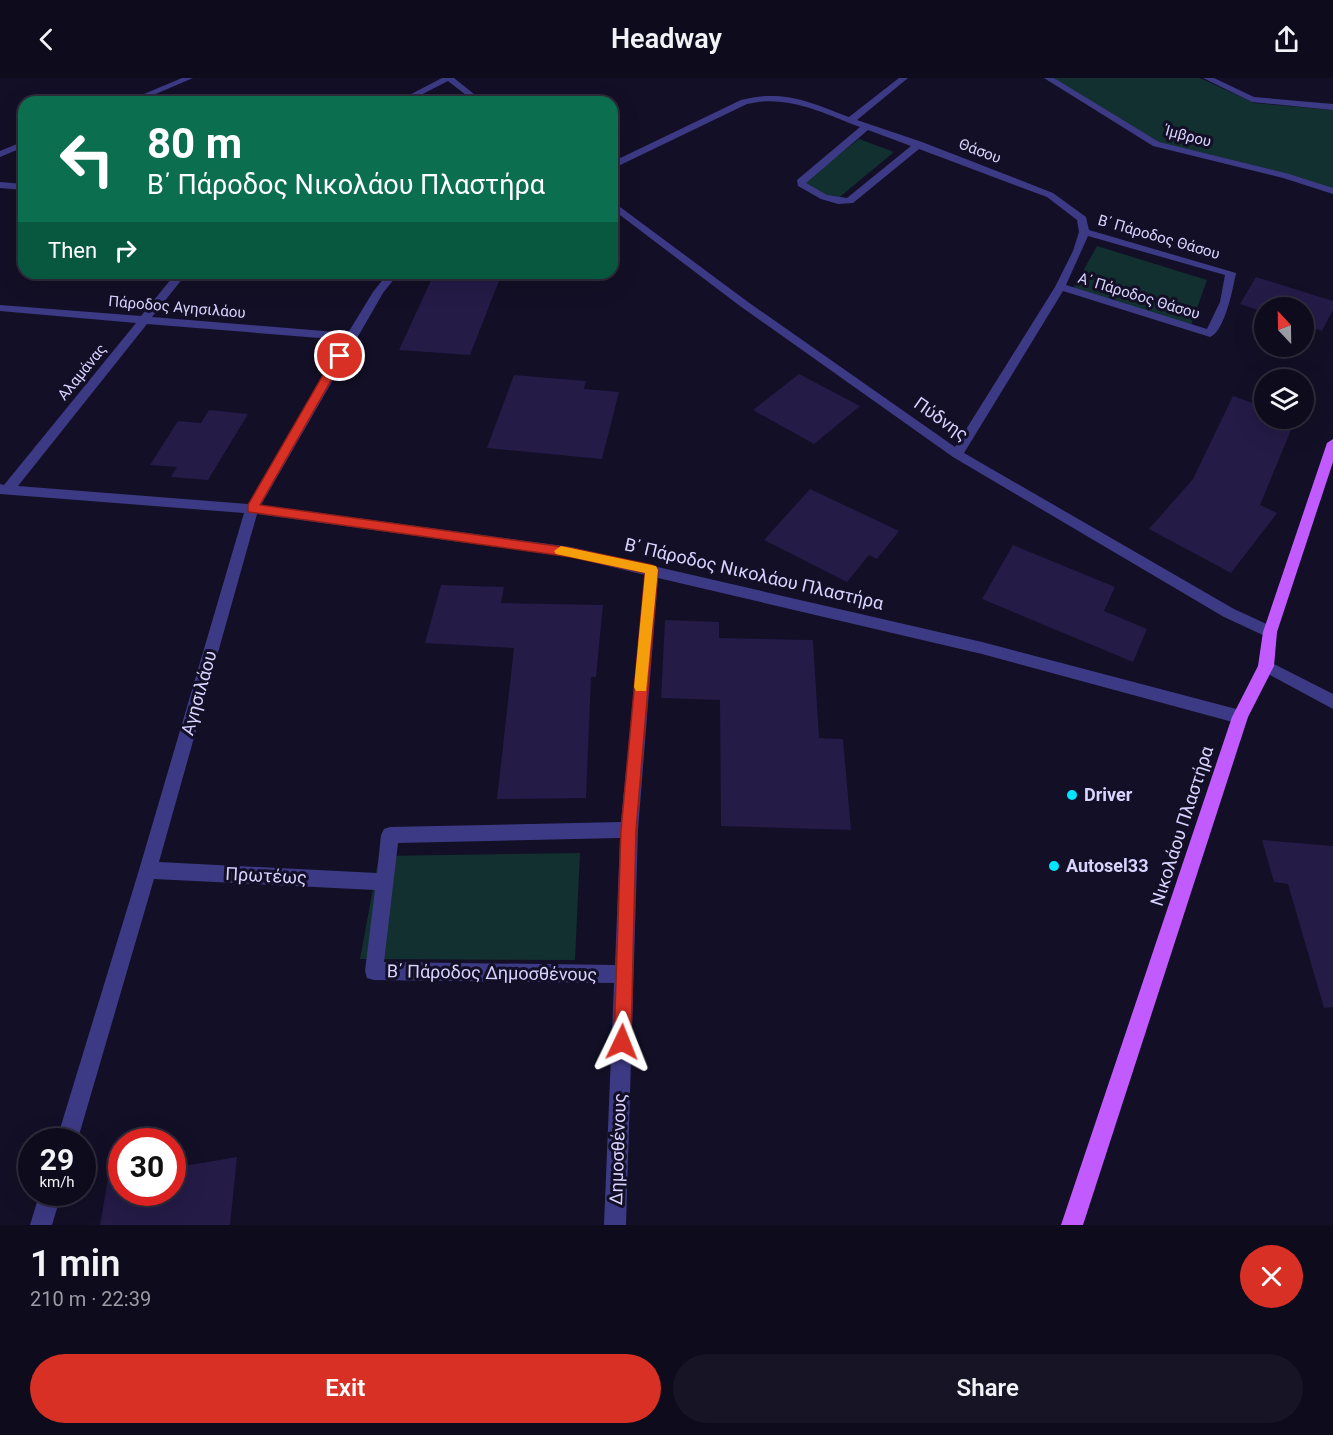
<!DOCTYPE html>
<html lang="en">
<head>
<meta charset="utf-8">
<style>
	:root { --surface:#0e0b1c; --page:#171425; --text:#f1f3f6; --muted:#9b9ba3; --line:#2e2b3b; --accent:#d93025 }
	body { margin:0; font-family:Roboto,sans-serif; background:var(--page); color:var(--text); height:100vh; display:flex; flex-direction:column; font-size:22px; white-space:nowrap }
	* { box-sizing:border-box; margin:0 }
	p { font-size:20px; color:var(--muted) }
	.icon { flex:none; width:33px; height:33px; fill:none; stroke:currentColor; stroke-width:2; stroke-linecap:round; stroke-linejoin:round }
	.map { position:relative; height:1147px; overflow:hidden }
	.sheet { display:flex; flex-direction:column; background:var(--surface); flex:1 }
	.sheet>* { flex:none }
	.guide { position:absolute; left:18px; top:18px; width:600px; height:183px; border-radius:18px; box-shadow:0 6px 24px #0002,0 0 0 2px var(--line); background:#0b6e4f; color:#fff; overflow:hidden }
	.needle { width:39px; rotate:338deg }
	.fabs { position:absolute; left:1254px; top:219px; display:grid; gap:12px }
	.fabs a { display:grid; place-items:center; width:60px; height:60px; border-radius:50%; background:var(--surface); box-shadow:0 6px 24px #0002,0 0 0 2px var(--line); font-size:30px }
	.speed { position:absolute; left:18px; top:1050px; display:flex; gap:12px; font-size:30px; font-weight:700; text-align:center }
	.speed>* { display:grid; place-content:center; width:78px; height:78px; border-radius:50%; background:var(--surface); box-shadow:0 6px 24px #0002,0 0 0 2px var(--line); line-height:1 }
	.speed small { font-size:15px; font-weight:400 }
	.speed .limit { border:9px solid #d22; background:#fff; color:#111 }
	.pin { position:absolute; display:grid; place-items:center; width:51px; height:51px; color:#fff; margin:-26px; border:3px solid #fff; border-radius:50%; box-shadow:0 2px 6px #0007 }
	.me { position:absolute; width:66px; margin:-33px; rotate:2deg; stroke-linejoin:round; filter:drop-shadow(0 0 4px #0008) }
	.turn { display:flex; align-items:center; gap:21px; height:126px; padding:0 30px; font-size:27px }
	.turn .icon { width:78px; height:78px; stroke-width:2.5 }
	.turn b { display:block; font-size:42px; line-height:51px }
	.then { display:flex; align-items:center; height:57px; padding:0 30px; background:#0003; gap:12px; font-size:22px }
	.round { display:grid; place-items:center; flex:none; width:63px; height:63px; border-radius:32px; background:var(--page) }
	.head { display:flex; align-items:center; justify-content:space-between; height:102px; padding:0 30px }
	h1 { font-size:36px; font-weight:600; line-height:45px }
	.button { display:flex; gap:12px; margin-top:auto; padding:12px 30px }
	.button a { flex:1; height:69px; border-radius:36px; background:var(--accent); color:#fff; font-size:24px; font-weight:600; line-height:69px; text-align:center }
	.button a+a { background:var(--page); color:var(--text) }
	header { display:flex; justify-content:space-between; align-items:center; height:78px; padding:0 30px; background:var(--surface); font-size:27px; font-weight:600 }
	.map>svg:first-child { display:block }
	.green { fill:#12302f }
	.building { fill:#241b47 }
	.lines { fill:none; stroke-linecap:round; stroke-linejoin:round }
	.minor { fill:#3d3a85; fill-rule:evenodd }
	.major { fill:#c25bff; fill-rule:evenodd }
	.route { fill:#d93025; stroke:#8d1f18; stroke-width:1.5 }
	.slow { fill:#f59e0b }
	.poi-dot { fill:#00e5ff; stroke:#130f26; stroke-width:2 }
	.labels { text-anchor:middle; stroke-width:6; stroke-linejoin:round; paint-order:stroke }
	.far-street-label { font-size:15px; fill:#d9d4ff; stroke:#130f26 }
	.street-label { font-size:18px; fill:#d9d4ff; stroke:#130f26 }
	.poi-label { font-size:18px; font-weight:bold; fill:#d9d4ff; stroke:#130f26; text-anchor:start }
</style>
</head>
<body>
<header><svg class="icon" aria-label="back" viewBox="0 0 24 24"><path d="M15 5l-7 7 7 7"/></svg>Headway<svg class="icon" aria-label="share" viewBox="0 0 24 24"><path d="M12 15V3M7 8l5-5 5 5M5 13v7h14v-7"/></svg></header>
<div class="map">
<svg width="1333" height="1147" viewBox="0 0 1333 1147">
	<rect width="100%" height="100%" fill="#130f26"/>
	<path class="green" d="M1044,0H1200L1254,25L1333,32V111L1155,68Z
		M859,61L894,74L836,122L800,107Z
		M1097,168L1207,202L1190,250L1073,211Z
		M580,775L575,882L360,881L379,778Z"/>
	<path class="building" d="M460,195H502L470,277L399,272L434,196L459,198Z
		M1256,199L1333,223V232L1322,253L1304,247V230H1264V234L1240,226Z
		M799,296L860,328L814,366L753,332Z
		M514,297L586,303L584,311L619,314L602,381L487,370Z
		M1233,318L1264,329V340H1296L1260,427L1277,435L1231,495L1149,451L1193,401Z
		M209,332L248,336L208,402L171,399L177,389L150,387L178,343L201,345Z
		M810,411L899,453L877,481L869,477L847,504L764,462Z
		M1013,467L1115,509L1104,533L1147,551L1133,584L982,521Z
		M441,507L504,509L501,525L603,527L596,599H591L586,720L497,721L514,570L425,565Z
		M665,542L719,544V560L813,562L819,660L843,661L851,752L721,748L720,622L661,620Z
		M1262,762L1333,768V929L1324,930L1288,806L1274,804Z
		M237,1079L230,1147H100L108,1101L122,1099V1114H172V1090Z"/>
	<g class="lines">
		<path class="minor" d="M182,0H193L137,24H125Z
			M442,0H454L484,24H475L448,3L407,24H396Z
			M899,0H908L857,42L922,64L1053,115L1086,139L1089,152L1236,195C1233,210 1225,253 1210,259L1063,213L964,375L1234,531L1275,550L1277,554L1275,558H1265L1224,539L953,379L740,228L612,131V123L748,224L955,369L1055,209L1073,173L1079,154L1077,142L1047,119L919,71L853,125L838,126L821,121L798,108L797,102L860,49C823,35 787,16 747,26L612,91V84L741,22C785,11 809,24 849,39ZM868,52L911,68L847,120L827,117L806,105ZM1088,158L1225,197L1220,224L1207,251L1066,207Z
			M1044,0H1054L1159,64L1289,96L1333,110V116L1283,100L1153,68Z
			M1203,0H1214L1254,19L1333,26V32L1252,24Z
			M24,63V69L0,79V73Z
			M0,104L24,106V112L0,110Z
			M176,195H187L152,239L348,255L373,214L388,195H399L383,215L261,427L571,469L982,564L1240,632L1246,634L1248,639L1246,644L1240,646L982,576L658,500L638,752L626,1147H604L614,905L374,902L367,900L365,893L375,812L154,801L77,1064H56L139,792L244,435L0,416V406L4,407L136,245L0,233V227L141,238ZM147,246L344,262L248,426L18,408ZM257,436L571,479L645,497L621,744L390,749L384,751L381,757L377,795L159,784ZM620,760L615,887L384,884L398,765Z
			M1266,582L1333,616V631L1261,592L1258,588L1261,584Z
			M40,1114H62L52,1147H30Z"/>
		<path class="major" d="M1333,361V384L1277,554L1274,588L1248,639L1083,1147H1061L1232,639L1258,588L1263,554L1327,365Z"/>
	</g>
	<path class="route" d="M340,275L345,278L260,427L571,470L652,487L658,492L636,752L631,964L629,971L622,973L616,971L614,964L621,752L645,495L571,479L248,434V427L334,278Z"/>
	<path class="slow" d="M561,468L656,488L658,492L646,613H636L634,609L645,495L556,476L554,473Z"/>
	<g class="poi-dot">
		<circle cx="1072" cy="717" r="6"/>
		<circle cx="1054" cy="788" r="6"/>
	</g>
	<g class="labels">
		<g class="far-street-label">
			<text transform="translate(1188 58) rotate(15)" y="5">Ίμβρου</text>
			<text transform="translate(980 73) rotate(21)" y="5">Θάσου</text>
			<text transform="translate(1159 159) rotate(16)" y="5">Β΄ Πάροδος Θάσου</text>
			<text transform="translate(1139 218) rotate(17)" y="5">Α΄ Πάροδος Θάσου</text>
			<text transform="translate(177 229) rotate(5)" y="5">Πάροδος Αγησιλάου</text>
			<text transform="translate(82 294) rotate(-51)" y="5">Αλαμάνας</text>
		</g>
		<g class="street-label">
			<text transform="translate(941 341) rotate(35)" y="6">Πύδνης</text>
			<text transform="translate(754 496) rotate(13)" y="6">Β΄ Πάροδος Νικολάου Πλαστήρα</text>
			<text transform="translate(199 615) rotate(-74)" y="6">Αγησιλάου</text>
			<text transform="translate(1182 748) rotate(-72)" y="6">Νικολάου Πλαστήρα</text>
			<text transform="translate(266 798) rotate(3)" y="6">Πρωτέως</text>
			<text transform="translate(492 895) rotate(1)" y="6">Β΄ Πάροδος Δημοσθένους</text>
			<text transform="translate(618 1071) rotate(-88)" y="6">Δημοσθένους</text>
		</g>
		<g class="poi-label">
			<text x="1084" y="723">Driver</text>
			<text x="1066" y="794">Autosel33</text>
		</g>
	</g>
</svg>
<div class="fabs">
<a><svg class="needle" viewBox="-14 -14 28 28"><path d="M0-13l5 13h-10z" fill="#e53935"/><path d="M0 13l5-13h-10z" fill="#9b9ba3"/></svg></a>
<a><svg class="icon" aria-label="layers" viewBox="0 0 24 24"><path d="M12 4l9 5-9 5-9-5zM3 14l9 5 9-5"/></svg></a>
</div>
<div class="speed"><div>29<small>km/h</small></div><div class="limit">30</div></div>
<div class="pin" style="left:340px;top:278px;background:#d93025"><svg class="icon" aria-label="arrive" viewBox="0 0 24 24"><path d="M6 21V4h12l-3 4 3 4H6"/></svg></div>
<svg class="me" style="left:622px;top:964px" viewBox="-20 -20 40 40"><path d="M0-17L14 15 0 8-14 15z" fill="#d93025" stroke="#fff" stroke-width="4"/></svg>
<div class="guide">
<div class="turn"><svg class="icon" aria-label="left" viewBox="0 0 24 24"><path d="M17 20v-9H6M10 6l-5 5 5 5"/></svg><div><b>80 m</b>Β΄ Πάροδος Νικολάου Πλαστήρα</div></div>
<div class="then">Then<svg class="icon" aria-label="right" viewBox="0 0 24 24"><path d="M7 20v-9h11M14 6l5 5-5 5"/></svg></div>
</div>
</div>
<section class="sheet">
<div class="head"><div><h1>1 min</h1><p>210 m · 22:39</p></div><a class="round" style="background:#d93025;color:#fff"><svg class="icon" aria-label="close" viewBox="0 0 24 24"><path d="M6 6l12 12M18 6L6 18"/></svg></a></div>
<div class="button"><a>Exit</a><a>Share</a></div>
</section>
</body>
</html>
